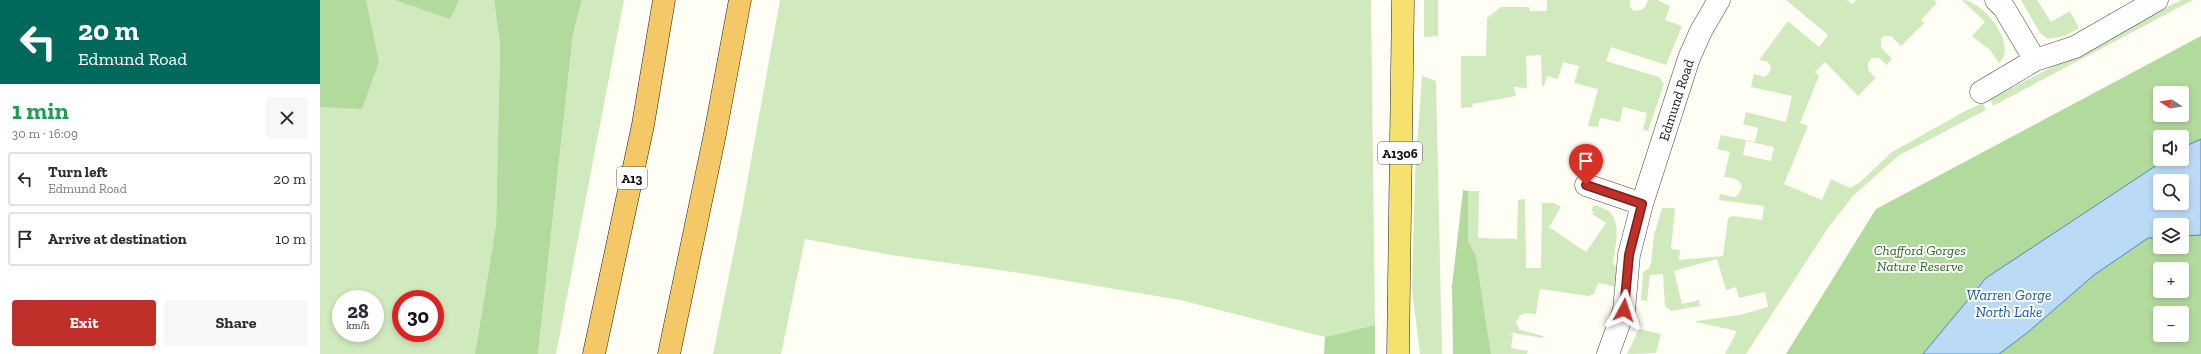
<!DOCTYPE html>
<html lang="en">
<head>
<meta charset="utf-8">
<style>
	:root { --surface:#fff; --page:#f7f7f7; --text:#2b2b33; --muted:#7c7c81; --line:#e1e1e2; --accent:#c0302a }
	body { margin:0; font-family:"Zilla Slab",serif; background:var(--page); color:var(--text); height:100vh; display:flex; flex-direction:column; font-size:15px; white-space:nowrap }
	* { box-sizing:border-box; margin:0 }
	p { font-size:13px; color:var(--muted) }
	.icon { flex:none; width:22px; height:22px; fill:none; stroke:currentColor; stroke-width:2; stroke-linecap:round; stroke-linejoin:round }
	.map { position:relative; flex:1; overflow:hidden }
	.side { display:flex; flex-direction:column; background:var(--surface); width:320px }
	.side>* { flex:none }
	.banner { background:#00695c; color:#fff; overflow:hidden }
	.needle { width:26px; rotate:282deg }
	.tools { position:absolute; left:1833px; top:86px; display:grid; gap:8px }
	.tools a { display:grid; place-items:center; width:36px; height:36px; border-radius:4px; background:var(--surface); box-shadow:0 2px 6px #0003; font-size:20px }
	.speed { position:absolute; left:12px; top:290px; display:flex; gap:8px; font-size:20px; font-weight:700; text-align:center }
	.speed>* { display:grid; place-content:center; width:52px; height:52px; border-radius:50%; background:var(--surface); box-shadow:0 2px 6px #0003; line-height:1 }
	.speed small { font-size:10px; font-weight:400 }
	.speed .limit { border:6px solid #d22; background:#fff; color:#111 }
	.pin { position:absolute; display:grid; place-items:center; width:34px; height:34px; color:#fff; margin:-41px -17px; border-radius:50% 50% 50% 0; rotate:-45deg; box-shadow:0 0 4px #0007 }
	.pin .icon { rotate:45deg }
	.me { position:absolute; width:44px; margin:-22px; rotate:5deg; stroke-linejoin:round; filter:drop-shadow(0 0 3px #0008) }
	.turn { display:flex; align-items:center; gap:14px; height:84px; padding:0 12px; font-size:18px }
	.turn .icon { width:52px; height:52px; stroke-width:2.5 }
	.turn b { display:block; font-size:28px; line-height:34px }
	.round { display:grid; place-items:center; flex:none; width:42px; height:42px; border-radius:4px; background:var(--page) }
	.summary { display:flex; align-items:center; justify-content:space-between; height:68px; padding:0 12px }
	h1 { font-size:24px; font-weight:700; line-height:30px; color:#1e9e55 }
	.button { display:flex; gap:8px; margin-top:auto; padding:8px 12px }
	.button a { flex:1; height:46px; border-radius:4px; background:var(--accent); color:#fff; font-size:16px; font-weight:700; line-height:46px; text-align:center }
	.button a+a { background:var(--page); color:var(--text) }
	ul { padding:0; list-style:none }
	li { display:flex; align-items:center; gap:12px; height:54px; margin:0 8px 6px; padding:0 4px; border:2px solid var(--line); border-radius:4px }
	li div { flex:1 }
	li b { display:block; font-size:15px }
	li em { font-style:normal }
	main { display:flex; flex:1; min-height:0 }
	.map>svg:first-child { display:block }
	.green { fill:#d0eabe; fill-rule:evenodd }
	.forest { fill:#b3da9d; fill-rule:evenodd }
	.water { fill:#badaf5; stroke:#4288cb; fill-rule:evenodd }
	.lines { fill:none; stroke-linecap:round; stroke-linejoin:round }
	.minor-casing { stroke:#444; stroke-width:23 }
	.primary-casing { stroke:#222; stroke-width:23 }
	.trunk-casing { stroke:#222; stroke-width:23 }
	.minor { stroke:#fff; stroke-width:22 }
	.primary { stroke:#f6e16e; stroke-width:22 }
	.trunk { stroke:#f4c867; stroke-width:22 }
	.route-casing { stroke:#7d1f1b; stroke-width:10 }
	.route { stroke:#c0302a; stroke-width:7 }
	.labels { text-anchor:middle; stroke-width:4; stroke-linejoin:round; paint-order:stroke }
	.shield { fill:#fff; stroke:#585858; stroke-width:1 }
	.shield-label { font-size:13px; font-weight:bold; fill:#111 }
	.street-label { font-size:14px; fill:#111; stroke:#fff }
	.park-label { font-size:14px; font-style:italic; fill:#296921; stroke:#fff }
	.water-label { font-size:15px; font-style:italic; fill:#1a5aa2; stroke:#fff }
</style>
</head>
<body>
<main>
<section class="side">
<div class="banner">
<div class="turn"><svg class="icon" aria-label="left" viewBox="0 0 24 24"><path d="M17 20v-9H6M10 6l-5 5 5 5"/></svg><div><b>20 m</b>Edmund Road</div></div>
</div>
<div class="summary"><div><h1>1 min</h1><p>30 m · 16:09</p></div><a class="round"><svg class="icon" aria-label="close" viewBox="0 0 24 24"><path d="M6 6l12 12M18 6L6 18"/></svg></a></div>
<ul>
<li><svg class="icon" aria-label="left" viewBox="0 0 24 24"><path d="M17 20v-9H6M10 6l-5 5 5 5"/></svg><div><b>Turn left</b><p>Edmund Road</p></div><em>20 m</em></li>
<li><svg class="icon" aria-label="arrive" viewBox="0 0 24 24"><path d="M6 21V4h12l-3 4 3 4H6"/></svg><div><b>Arrive at destination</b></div><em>10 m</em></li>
</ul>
<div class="button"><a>Exit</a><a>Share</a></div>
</section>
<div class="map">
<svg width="1881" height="354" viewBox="0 0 1881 354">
	<rect width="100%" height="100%" fill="#fffef5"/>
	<path class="green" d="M0,0H174L180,45L176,225L155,354H0ZM21,299H55V333H21ZM81,299H115V333H81Z
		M262,0H304L236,354H218L253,34Z
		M460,0H1051L1055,325L1005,337L860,300L706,274L571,255L485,239L461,354H393L421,216Z
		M1104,0H1118V36L1104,37Z
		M1227,0H1310C1308,11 1317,14 1325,7L1328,0H1337L1350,6L1345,20L1362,26L1346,65L1291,47L1286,61L1339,77L1344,84L1328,131L1323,130L1327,113L1303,107L1300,122L1280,118L1278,127L1268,126L1278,89L1254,83L1259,66L1243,62L1238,79L1227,76L1224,86H1222L1221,55L1206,56L1207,88L1194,87L1196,96L1152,104L1153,107L1141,108V56H1166L1167,18L1181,7H1209L1210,11H1227Z
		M1466,0H1527L1532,4L1536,0H1614L1617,3L1601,20L1604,23L1581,46L1571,36H1564L1561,39V47L1572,59L1567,65L1559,58H1552L1548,63V70L1556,78L1538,96L1505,62L1495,72L1499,76L1480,123L1488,126L1464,184L1502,200L1511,179L1530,188L1539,183L1572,152L1647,110L1663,103L1666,110L1578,156L1533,196L1508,228L1426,354H1405L1417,331L1376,322V321L1420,315L1448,307L1445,292L1419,298L1416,287L1406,290L1397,259L1354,271L1362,304L1379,300L1380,306L1351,311L1345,306L1343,274L1330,275L1327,301L1321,300L1323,272L1329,268L1331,263L1334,235L1342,208H1355L1351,249L1360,250L1359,260L1403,256L1408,218L1413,216L1442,220L1444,206L1399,200L1400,194L1414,197L1418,195L1422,187C1420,178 1412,178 1404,177L1410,152L1397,149L1401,135L1435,142L1438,128L1423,124L1426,112L1466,122L1472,96L1431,87L1434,74L1445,77L1449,73L1451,67L1448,62L1439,60L1468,21L1499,47L1508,35ZM1426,141L1454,147L1451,161L1423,155Z
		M1642,0C1663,0 1699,46 1679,63L1670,50L1652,36L1665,22Z
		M1701,0H1717L1731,22L1750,11L1759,28L1745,36L1727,39L1720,33Z
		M1861,0H1873L1673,106L1670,99Z
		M1102,76L1116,81L1122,354H1100L1092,289L1095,175Z
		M1148,191H1159L1158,238L1197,239L1198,200L1205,199L1206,268H1221L1222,203H1234L1241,207L1229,227L1266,252L1286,223L1272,214L1274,212L1271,210L1274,205C1280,207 1289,209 1293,216C1300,228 1295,249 1293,263L1299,271L1298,287L1278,283L1274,294L1268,296L1220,289L1216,314L1205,313L1200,315L1196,323L1200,330L1223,336L1222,338L1188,332L1193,334L1191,348L1208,351L1207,354H1171L1156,256L1148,241Z
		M1319,329L1341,334L1336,353L1307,354Z"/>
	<path class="forest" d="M0,0H46L59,62L42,109L0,107Z
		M75,0H139L130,19Z
		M174,0H262L253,34L218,354H155L176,225L180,45Z
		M1881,36V139L1862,148V137H1840V159H1846L1666,278L1603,354H1466L1556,209ZM1840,93H1862V115H1840Z
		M1143,190L1148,191V241L1156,256L1171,354H1133L1132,286Z
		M1881,235V354H1679L1707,333L1774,275L1828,238H1840V247H1862V236ZM1840,269H1862V291H1840ZM1840,313H1862V335H1840Z
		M1055,325V354H1004L1005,337Z"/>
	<path class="water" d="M1881,139V235L1862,236V225H1840V238H1828L1774,275L1707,333L1679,354H1603L1666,278L1846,159H1862V148ZM1840,181H1862V203H1840Z"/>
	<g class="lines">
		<g class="minor-casing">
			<path id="minor" d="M1676,0L1684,8L1715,60L1755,47L1837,0
				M1661,92L1715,60
				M1266,185L1322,204
				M1288,354L1304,310L1309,255L1322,204L1369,58L1381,31L1399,0"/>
		</g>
		<g class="primary-casing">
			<path id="primary" d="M1078,354L1083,0"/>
		</g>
		<g class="trunk-casing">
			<path id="trunk" d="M274,354L323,125L344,0
				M349,354L395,134L420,0"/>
		</g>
		<use href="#minor" class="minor"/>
		<use href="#primary" class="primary"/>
		<use href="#trunk" class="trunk"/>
	</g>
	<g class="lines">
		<g class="route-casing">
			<path id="route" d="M1266,185L1322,204L1309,255L1304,310"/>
		</g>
		<use href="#route" class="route"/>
	</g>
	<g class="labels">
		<g class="shield">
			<rect x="1058" y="142" width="44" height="22" rx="3"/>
			<rect x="297" y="167" width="30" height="22" rx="3"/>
		</g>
		<g class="shield-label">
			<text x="1080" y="158">A1306</text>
			<text x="312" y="183">A13</text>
		</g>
		<g class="street-label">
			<text transform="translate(1356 100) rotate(-72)" y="5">Edmund Road</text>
		</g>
		<g class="park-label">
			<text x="1600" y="255">Chafford Gorges<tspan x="1600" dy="16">Nature Reserve</tspan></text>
		</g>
		<g class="water-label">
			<text x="1689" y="300">Warren Gorge<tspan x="1689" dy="17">North Lake</tspan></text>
		</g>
	</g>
</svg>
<div class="tools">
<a><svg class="needle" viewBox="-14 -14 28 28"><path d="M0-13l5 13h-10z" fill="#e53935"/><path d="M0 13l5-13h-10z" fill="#7c7c81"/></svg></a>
<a><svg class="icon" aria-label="sound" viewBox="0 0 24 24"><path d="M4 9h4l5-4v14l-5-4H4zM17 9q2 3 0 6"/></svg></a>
<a><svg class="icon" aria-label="search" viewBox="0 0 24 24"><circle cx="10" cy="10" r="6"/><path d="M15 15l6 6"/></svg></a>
<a><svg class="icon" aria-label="layers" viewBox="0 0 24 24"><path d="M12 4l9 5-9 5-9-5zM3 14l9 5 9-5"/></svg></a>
<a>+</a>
<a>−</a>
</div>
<div class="speed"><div>28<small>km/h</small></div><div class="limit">30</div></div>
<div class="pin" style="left:1266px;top:185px;background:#d93025"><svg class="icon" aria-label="arrive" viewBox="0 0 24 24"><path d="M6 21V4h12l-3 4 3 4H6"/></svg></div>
<svg class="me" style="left:1304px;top:310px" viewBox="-20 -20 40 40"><path d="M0-17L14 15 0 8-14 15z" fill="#c0302a" stroke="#fff" stroke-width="4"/></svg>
</div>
</main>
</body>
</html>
